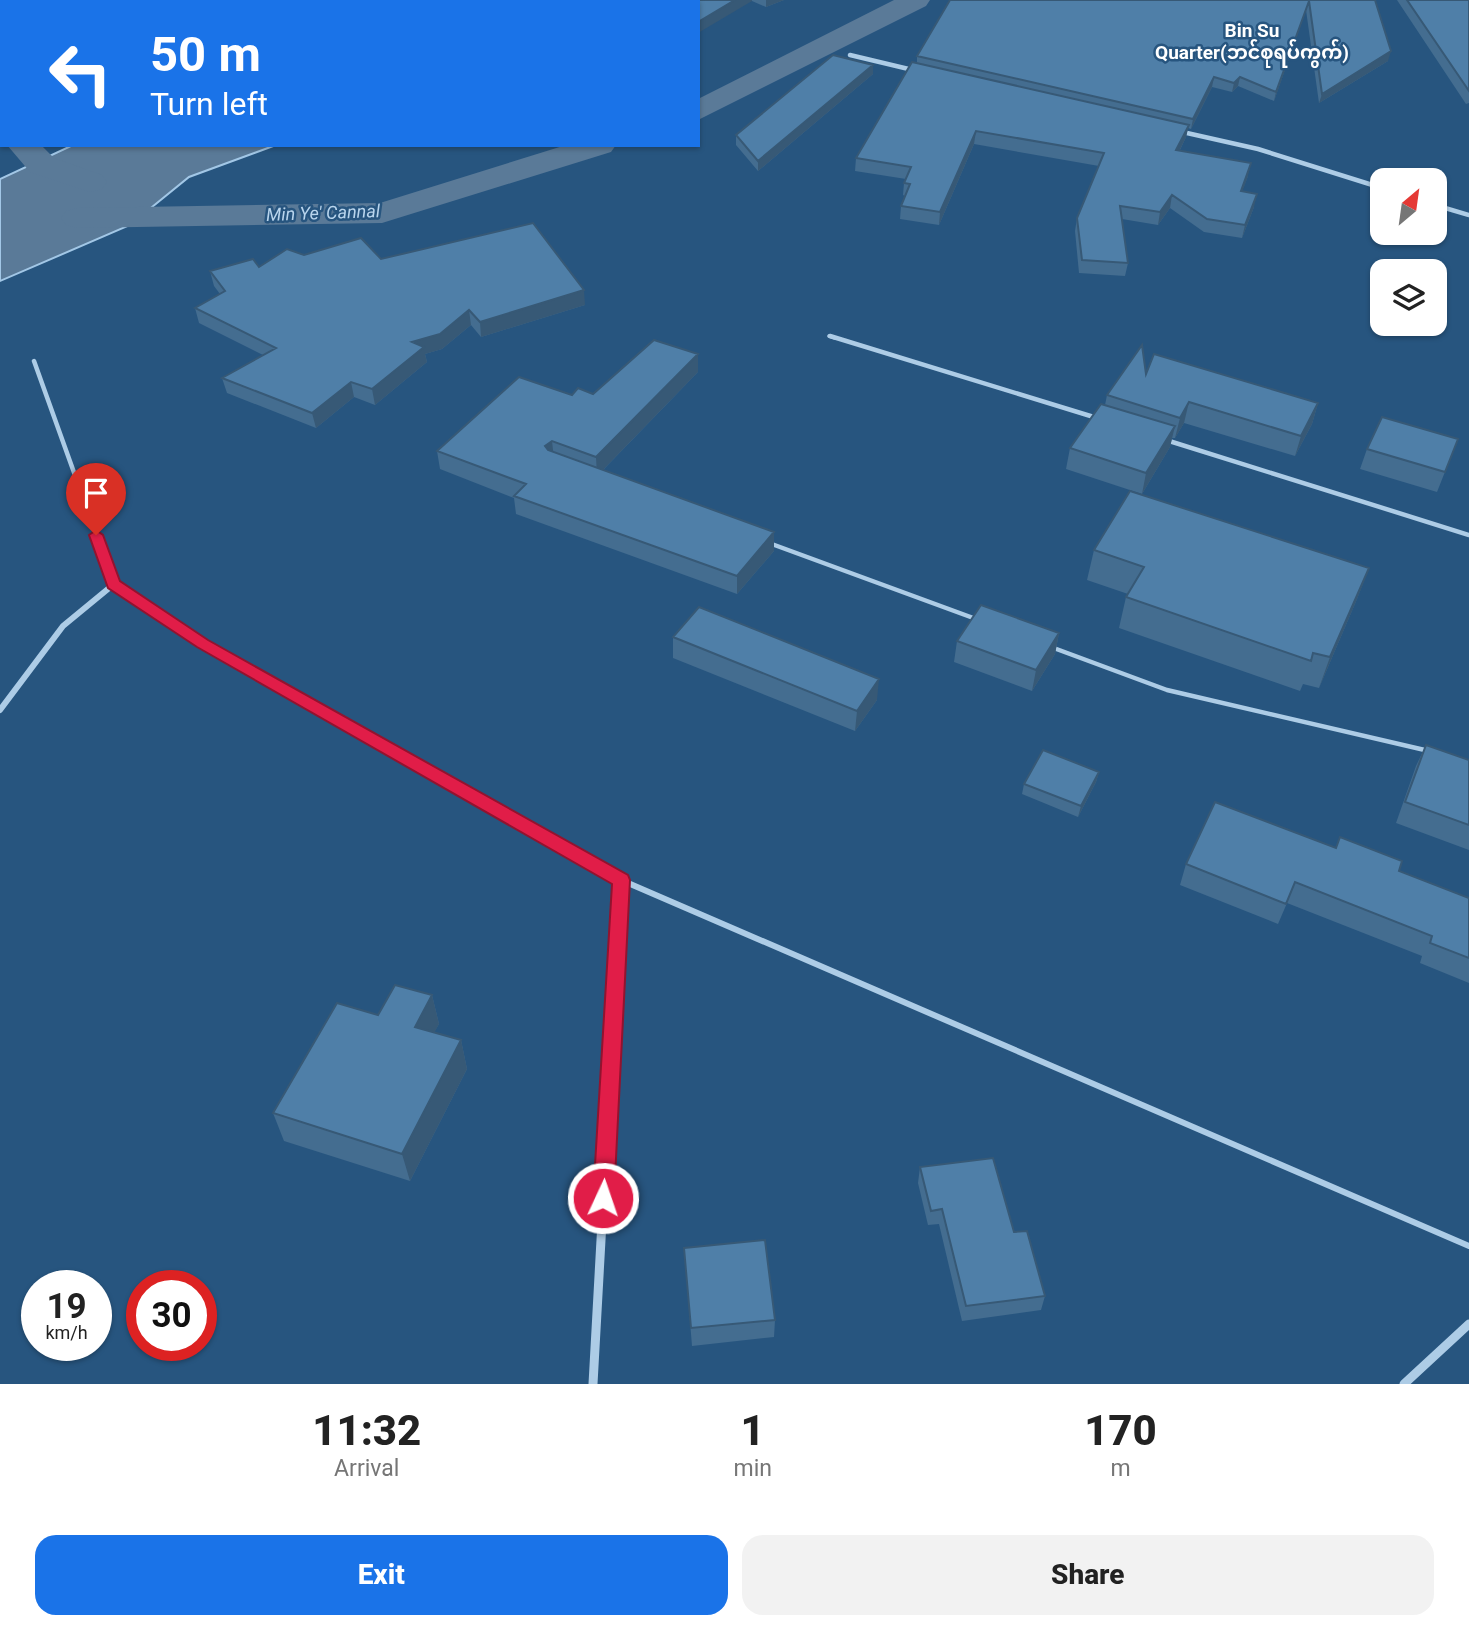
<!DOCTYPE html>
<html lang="en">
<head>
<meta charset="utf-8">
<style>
	:root { --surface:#fff; --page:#f2f2f2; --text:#222; --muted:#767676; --accent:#1a73e8 }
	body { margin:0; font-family:Roboto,"Noto Sans Myanmar",sans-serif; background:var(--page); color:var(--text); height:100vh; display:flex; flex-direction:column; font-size:26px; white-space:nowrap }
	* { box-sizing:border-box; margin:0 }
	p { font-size:23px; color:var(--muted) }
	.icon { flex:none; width:38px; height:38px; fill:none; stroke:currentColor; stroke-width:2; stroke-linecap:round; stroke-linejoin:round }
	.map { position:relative; height:1384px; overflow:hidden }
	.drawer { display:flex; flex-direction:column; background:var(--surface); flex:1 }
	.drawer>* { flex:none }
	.top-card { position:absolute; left:0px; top:0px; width:700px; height:147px; box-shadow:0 2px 5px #0004; background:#1a73e8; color:#fff; overflow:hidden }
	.needle { width:46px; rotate:29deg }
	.buttons { position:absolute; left:1370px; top:168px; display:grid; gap:14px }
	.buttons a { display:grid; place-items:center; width:77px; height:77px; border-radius:14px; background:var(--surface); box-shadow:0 2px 5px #0004; font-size:35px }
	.speed { position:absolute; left:21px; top:1270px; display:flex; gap:14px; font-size:35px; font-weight:700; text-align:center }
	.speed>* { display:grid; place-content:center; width:91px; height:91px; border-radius:50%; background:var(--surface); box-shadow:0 2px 5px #0004; line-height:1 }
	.speed small { font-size:18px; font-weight:400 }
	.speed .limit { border:10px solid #d22; background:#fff; color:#111 }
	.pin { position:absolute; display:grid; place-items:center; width:60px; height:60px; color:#fff; margin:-72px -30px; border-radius:50% 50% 50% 0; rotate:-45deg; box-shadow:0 0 7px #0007 }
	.pin .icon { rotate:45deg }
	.me { position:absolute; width:77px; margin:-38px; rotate:3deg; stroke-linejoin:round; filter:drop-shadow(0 0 5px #0008) }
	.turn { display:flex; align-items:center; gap:24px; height:147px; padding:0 35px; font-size:32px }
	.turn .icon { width:91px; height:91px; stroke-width:2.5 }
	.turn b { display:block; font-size:49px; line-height:60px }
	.eta { display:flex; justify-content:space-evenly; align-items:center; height:119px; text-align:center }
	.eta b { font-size:42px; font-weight:800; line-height:49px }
	.cta { display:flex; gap:14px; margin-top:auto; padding:14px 35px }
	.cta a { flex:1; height:80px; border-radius:21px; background:var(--accent); color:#fff; font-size:28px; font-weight:800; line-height:80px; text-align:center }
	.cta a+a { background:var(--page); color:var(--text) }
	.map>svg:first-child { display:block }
	.water { fill:#5a7a98; stroke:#a2c7e6; stroke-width:2 }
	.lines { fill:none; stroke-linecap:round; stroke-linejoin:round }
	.canal { fill:#5a7a98; fill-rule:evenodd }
	.lane-far2 { stroke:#adcce6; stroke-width:3.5 }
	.lane-far1 { stroke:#adcce6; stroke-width:4.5 }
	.lane { stroke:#adcce6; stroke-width:6 }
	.street-far2 { stroke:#adcce6; stroke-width:4.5 }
	.street-far1 { stroke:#adcce6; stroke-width:6 }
	.street { stroke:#adcce6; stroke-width:9 }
	.wall { fill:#446d90 }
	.shaded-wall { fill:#375976 }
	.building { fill:#4f7fa8; stroke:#375976; stroke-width:2 }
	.route { fill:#e11d48; stroke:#92132f; stroke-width:2 }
	.labels { text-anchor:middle; stroke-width:5; stroke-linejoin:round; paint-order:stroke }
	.far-water-label { font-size:18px; font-style:italic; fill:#b9d5ed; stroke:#27557f }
	.far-quarter-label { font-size:19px; font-weight:bold; fill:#fff; stroke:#27557f }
</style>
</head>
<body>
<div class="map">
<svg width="1469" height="1384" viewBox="0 0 1469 1384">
	<rect width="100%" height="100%" fill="#27557f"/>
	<path class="water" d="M73,145H276L189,177L130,225L0,281V179Z"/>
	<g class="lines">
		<path class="canal" d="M0,0L14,2H2V36Z
			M894,0H930L926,6L698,120V99Z
			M7,145H41L54,158L102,175L107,182L102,189L90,192L30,172Z
			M566,145H616L611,152L382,223L78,228L66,225L61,218L66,211L78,208L380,203Z"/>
		<path class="lane-far2" d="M829,336L835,338"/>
		<path class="lane-far1" d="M830,336L1097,418
			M34,361L114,584L202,644L456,787
			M1166,440L1469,535
			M769,543L976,619
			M1051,647L1167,690L1429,751"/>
		<path class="lane" d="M453,785L621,880L1469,1246"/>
		<path class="street-far2" d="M850,55L917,71
			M1178,131L1258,149L1382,188
			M1435,205L1469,215"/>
		<path class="street-far1" d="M0,710L63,626L114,584"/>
		<path class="street" d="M593,1384L621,880
			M1404,1384L1469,1324"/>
	</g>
	<path class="wall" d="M633,0H784L766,7L752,1Z
		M950,0H1375L1388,61L1319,103L1306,10L1274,101L1238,86L1232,92L1212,87L1191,129L1188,128L1186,137L1180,150L1248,176L1242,191L1254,207L1242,238L1204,232L1170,208L1158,225L1122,219L1128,263L1125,276L1079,273L1075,231L1077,218L1099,166L974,144L939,225L900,219L901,206L905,196L903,195L904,183L906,179L855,171L856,158L917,63V56Z
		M1397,0H1469V103L1466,104Z
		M873,65V74L758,171L736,145V135Z
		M304,255L381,259L585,305L481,337L471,325L442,349L425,354L427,362L375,405L354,397L316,428L227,393L222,378L263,355L199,323L195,308L220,294L214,286L210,271L259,267Z
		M698,372L603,470L774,551L737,594L516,514L514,498L440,469L437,451L572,395L593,394Z
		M1146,374L1318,403L1312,424L1295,456L1184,423L1175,438H1172L1170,447L1142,494L1066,469L1070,448L1105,405L1107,395Z
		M1458,439L1437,492L1360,469L1367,449Z
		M1094,550L1369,568L1357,599L1319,688L1303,684L1300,691L1119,628L1126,597L1128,594L1087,580Z
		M1059,633L1055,654L1032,691L954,662L957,641Z
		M673,637L877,700L855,731L673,658Z
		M1426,745L1469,760V850L1396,823L1416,766Z
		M1099,772L1096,782L1078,817L1022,794L1024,784Z
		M1186,864L1399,871L1469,898V983L1420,963L1422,956L1287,903L1278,924L1180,885Z
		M432,995L439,1024L434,1032L461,1040L467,1069L410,1181L284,1141L273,1113L378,1015Z
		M920,1167L1014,1232L1045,1296L1041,1310L962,1321L939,1224L928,1225L918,1183Z
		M684,1248L775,1320L774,1337L692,1346Z"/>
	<path class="shaded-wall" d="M735,0H752V1L698,33V22Z
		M766,0H784L766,7Z
		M1309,1L1306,10L1274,101L1276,92Z
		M1391,51L1388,61L1319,103L1322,94Z
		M873,65V74L758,171V161Z
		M1214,77L1212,87L1191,129L1193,119Z
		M1240,77L1238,86L1232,92L1234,83Z
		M1189,125L1186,137L1174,162L1176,150Z
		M976,131L974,144L939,225L940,212Z
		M1251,163L1248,176L1238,204L1241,191Z
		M1257,194L1254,207L1242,238L1245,225Z
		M1172,195L1170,208L1158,225L1160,212Z
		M584,290L585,305L481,337L480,322Z
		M469,310L471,325L442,349L425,354L427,362L375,405L372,389L412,342Z
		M698,354V372L597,476L596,457Z
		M351,382L354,397L316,428L312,413Z
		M1189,402L1184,423L1175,438L1180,418Z
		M1318,403L1312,424L1295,456L1301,436Z
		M1175,426L1170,447L1142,494L1146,473Z
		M552,441L554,459L545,446Z
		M774,532V551L737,594V576Z
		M1369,568L1357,599L1319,688L1330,657Z
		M1059,633L1055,654L1032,691L1036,670Z
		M879,679L877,700L855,731L857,711Z
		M1099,772L1096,782L1078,817L1081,806Z
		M432,995L439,1024L422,1055L415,1027Z
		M461,1040L467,1069L410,1181L402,1154Z"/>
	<path class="building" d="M633,0H735L698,22V2H629Z
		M950,0H1375L1391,51L1322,94L1309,1L1276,92L1240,77L1234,83L1214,77L1193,119L917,56Z
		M1407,0H1469V91Z
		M833,55L873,65L758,161L736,135Z
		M912,62L1189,125L1176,150L1251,163L1241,191L1257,194L1245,225L1207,219L1172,195L1160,212L1120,206L1128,263L1082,260L1077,218L1104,153L976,131L940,212L901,206L910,184L904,183L911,167L856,158Z
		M533,223L584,290L480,322L469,310L440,334L412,342L424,347L372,389L351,382L312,413L222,378L276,348L195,308L225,291L210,271L253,259L259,267L287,249L304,255L361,238L381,259Z
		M654,340L698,354L596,457L552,441L545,446L548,450L774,532L737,576L514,496L526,484L437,451L519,377L572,395L578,388L593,394Z
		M1142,345L1146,374L1154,354L1318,403L1301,436L1189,402L1180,418L1107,395Z
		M1101,404L1175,426L1146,473L1070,448Z
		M1382,417L1458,439L1445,472L1367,449Z
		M1130,491L1369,568L1330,657L1313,653L1311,661L1126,597L1144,567L1094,550Z
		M981,605L1059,633L1036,670L957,641Z
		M699,607L879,679L857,711L673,637Z
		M1426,745L1469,760V825L1405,802Z
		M1043,750L1099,772L1081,806L1024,784Z
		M1215,802L1336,848L1340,837L1402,861L1399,871L1469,898V958L1430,943L1432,936L1295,882L1286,904L1186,864Z
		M395,985L432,995L415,1027L461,1040L402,1154L273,1113L337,1003L378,1015Z
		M993,1158L1014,1232L1027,1231L1045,1296L966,1306L942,1209L931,1211L920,1167Z
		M765,1240L775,1320L691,1328L684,1248Z"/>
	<path class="route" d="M96,530L103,535L120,581L208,640L628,875L630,880L614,1198L611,1205L603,1208L596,1205L593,1198L612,884L197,647L108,588L89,535Z"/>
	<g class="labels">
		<g class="far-water-label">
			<text transform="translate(323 213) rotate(-2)" y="6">Min Ye' Cannal</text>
		</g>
		<g class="far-quarter-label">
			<text x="1252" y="37">Bin Su<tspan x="1252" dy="22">Quarter(ဘင်စုရပ်ကွက်)</tspan></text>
		</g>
	</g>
</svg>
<div class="buttons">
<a><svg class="needle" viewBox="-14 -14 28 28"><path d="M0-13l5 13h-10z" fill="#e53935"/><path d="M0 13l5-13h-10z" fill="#767676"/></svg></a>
<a><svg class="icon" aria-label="layers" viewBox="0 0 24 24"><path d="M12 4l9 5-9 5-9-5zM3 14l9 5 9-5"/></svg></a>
</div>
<div class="speed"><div>19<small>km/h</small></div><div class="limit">30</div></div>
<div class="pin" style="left:96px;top:535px;background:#d93025"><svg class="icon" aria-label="arrive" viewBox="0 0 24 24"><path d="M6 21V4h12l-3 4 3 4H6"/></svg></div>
<svg class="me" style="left:603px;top:1198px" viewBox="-20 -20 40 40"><circle r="17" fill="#e11d48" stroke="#fff" stroke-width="3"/><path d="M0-11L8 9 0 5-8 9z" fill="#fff"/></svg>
<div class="top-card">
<div class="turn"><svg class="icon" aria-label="left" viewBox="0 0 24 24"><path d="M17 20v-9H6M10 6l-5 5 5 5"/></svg><div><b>50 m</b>Turn left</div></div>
</div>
</div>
<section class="drawer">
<div class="eta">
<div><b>11:32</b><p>Arrival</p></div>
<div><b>1</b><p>min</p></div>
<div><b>170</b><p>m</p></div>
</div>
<div class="cta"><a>Exit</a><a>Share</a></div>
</section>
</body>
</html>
